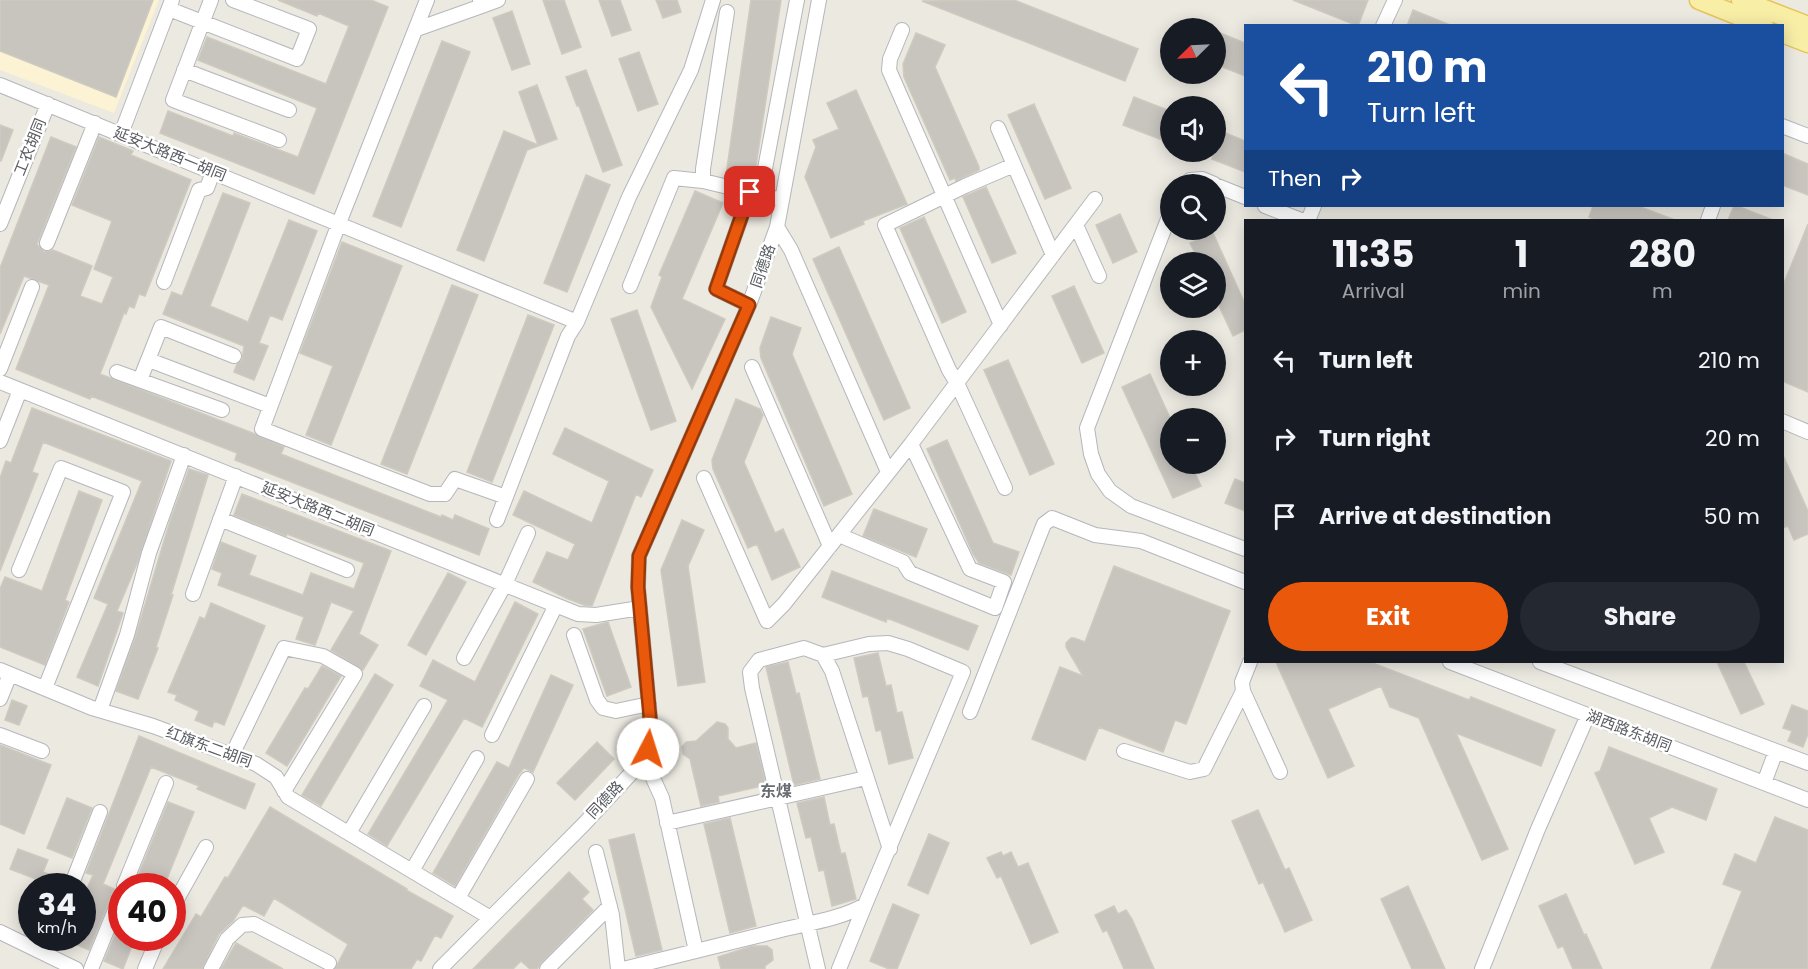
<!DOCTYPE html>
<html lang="en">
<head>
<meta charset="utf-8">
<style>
	:root { --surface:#171b24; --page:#242831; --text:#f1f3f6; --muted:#9ea1a6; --accent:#ea580c }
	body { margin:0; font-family:Poppins,"Noto Sans SC",sans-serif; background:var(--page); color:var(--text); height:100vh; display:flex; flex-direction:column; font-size:22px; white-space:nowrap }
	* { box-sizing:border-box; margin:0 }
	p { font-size:20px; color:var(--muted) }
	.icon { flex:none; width:33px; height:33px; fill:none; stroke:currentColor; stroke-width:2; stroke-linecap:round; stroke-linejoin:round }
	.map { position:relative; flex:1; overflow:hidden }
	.panel { position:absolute; left:1244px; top:219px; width:540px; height:444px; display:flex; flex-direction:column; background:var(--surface); border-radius:0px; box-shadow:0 3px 15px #0003 }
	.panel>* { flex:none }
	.banner { position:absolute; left:1244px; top:24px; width:540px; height:183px; border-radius:0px; box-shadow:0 3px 15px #0003; background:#1a4fa0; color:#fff; overflow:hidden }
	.needle { width:39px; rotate:246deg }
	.tools { position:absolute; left:1160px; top:18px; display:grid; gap:12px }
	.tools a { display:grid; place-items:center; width:66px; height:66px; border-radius:50%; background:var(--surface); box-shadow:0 3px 15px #0003; font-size:30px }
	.speed { position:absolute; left:18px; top:873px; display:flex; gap:12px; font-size:30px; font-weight:700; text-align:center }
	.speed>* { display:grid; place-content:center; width:78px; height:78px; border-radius:50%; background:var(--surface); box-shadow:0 3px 15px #0003; line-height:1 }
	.speed small { font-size:15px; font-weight:400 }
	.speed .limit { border:9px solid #d22; background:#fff; color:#111 }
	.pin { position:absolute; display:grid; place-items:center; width:51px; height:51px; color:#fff; margin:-26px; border-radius:12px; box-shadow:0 3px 9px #0006 }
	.me { position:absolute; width:66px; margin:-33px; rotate:5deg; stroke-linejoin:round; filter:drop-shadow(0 0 4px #0008) }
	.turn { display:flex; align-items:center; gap:21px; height:126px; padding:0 24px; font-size:27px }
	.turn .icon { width:78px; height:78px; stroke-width:2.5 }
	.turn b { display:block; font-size:42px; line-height:51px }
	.then { display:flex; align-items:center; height:57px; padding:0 24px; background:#0003; gap:12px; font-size:22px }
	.eta { display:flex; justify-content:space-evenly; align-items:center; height:102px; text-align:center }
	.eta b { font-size:36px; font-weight:700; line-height:42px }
	.primary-button { display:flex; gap:12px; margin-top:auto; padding:12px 24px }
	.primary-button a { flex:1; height:69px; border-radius:36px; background:var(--accent); color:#fff; font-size:24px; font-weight:700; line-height:69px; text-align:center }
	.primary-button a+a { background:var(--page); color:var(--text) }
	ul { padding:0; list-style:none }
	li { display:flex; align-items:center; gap:18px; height:78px; padding:0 24px }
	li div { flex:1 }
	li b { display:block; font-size:22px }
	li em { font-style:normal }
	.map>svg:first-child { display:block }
	.commercial { fill:#fbf3d4 }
	.building { fill:#c8c5bf; stroke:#cfcabf; stroke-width:1.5 }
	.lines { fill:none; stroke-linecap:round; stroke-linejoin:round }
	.minor-casing { stroke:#b5b7bc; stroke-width:16 }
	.major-casing { stroke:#e7c55c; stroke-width:21 }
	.minor { stroke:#fff; stroke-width:14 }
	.major { stroke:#f9eea6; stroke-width:18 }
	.route-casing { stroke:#983908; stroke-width:15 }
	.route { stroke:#ea580c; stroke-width:10 }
	.labels { text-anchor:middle; stroke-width:5; stroke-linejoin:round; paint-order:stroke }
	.street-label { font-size:15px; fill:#585b60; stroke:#fff }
	.neighbourhood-label { font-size:16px; font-weight:bold; fill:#696d72; stroke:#fff }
</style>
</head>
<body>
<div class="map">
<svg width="1808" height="969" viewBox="0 0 1808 969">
	<rect width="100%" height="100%" fill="#ebe9e0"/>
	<path class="commercial" d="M0,0H159L114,113L0,70Z"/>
	<path class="building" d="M0,0H153L116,97L0,51Z
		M278,0H371L388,7L314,194L160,133L168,111L233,136L234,133L298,157L317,108L198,60L207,37L326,84L349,26L318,13L317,16Z
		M543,0H564L581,47L562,54Z
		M599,0H620L631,30L612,36Z
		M656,0H677L681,12L663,18Z
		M751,0H781L754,179L726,175Z
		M1014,0L1138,49L1125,81L922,1Z
		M1293,0H1368L1358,26Z
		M1413,10L1450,25V26H1407Z
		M512,11L530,64L512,70L493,18Z
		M1215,31L1245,43V76L1215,64Z
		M916,33L945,45L935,67L979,167V170L956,181L955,178L950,180L904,77L903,64Z
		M442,41L470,52L401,227L373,216Z
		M639,52L658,104L638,111L619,59Z
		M586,70L622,165L603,172L579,106H577L566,77Z
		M537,85L557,139L527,150L484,261L457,250L504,131L538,145L519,92Z
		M856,90L907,204L863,221L864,224L831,238L805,177L816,147L813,140L839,129L827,103Z
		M1134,97L1170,111V143L1123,125Z
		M1034,104L1071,188L1045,199L1008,115Z
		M0,125L13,130L1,161H0Z
		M1223,132L1245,141V172L1212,159Z
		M51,137L76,147L37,244L44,252L53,250L92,266L80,296L102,304L113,277L94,269L112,221L72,205L99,137L133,151L131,155L191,180L145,296L139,294L134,308L129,306L126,314L124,313L100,374L255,434L284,447L281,454L441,517L442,515L453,520L455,515L489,529L479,555L235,460L237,453L91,396L90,399L16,369L49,285L24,276L0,334V268Z
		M1782,153L1808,164V195L1782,185Z
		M586,175L610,185L567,292L544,283Z
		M986,187L1016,253L992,263L963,197Z
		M695,191L723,203L682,299L725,319L692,389L651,307L662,277L659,275Z
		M223,193L250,203L210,306L248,322L289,220L317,231L282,320L270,315L259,343L268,346L254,380L234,372L237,364L242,360L244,346L163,314L172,292L182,296Z
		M1593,206H1638L1675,220H1596L1589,217Z
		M1734,206H1737L1773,220H1728Z
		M1120,214L1137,252L1113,263L1096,225Z
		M924,217L966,312L942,323L900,228Z
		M1808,224V392L1782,381V288Z
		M1213,233L1245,304V330L1233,336L1215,297V262H1200L1190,243Z
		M342,242L402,266L331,445L306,435L333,366L300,353Z
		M839,247L910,408L884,420L813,259Z
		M452,285L478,295L407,474L381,464Z
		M1074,286L1104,353L1082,363L1052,296Z
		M637,310L676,421L651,430L611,319Z
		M528,315L554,325L492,482L467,472Z
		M771,317L801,328L792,354L852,494L824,506L761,358L760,348Z
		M1008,360L1054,464L1030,475L984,370Z
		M1150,374L1170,418V464H1191L1201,486L1173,498L1122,387Z
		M736,399L760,409L763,415L744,462L775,533L783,529L800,567L772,580L757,544L748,548L713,469L712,460Z
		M32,408L171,461L138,561L117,611L123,613L98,686L77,677L108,604L94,598L142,481L43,442L32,472L38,474L0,571V478L6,461L11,463Z
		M565,428L653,470L641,497L636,494L592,606L584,605L566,598L533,582L547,552L568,560L575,544L513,515L524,491L592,523L609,481L553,454Z
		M947,440L993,543L1019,552L1011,575L979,563L973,554L927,449Z
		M1782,453L1808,511V534L1794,540L1788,526L1782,528Z
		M189,469L208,475L171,595H173L156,647L158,648L138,699L116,691L135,638L170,521Z
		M1235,479L1245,483V511L1225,503Z
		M79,491L102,500L65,600L69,602L45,665L0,647V589L5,577L42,591Z
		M242,494L391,551L359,634L378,645L363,670L331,650L354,611L331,602L315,645L296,639L304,617L218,585L222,573L212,569L221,542L256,556L249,575L303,595L311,573L354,589L364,563L287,534L286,536L234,515Z
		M874,509L927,529L916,557L863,536Z
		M682,520L704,530L688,566L705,682L678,686L661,570Z
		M1114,566L1230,611L1186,724L1175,720L1163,752L1099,727L1085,760L1032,739L1060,667L1083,676L1066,647V643L1071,638H1074L1085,642Z
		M832,571L978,626L968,650L887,618L886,622L822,597Z
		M448,573L466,582L426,655L408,645Z
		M515,602L538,614L482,727L464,718L387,846L368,834L448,700L420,686L433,660L475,682Z
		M211,603L265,626L224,725L214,721L212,727L195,720L199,711L175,700L177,695L168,692L200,617L205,619Z
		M608,622L631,687L607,696L583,629Z
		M878,653L886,686L891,685L897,713L902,712L913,758L889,764L881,730L876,731L868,696L863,697L854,658Z
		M788,662L796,694L799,693L820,779L794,785L766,667Z
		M1276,662H1370L1469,700L1471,697L1555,730L1541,766L1456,733L1508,849L1482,860L1419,718L1390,707L1381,686L1328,709L1354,766L1328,778Z
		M1717,662H1744L1764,704L1741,714Z
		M322,666L341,676L287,766L266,753L305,688L308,689Z
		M375,674L393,685L321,806L302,795Z
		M551,675L573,685L533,772L524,768L519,774L455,886L433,873L497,762L509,768Z
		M12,700L27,706L19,725L5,720Z
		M1792,705L1808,711V734L1803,747L1788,741L1792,731L1783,728Z
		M717,722L725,724L728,728V739L736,748L756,743L766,785L718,796L719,802L701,806L690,759L683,754L682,747L686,742L696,741Z
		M139,736L255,784L245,809L197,789L199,786L151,767L103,884L114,889L89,950L61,938H82V900L93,875L86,873Z
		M597,742L614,759L575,800L557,783Z
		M0,745L51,765L24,834L0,824Z
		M1609,747L1717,789L1706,820L1672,807L1649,818L1664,852L1635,864L1595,773L1600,771Z
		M824,797L830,825L834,824L841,854L845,853L856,899L832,906L824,870L819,871L811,837L806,838L797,803Z
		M67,798L92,808L72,858L47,848Z
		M168,802L194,812L164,886H134Z
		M270,807L407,889L406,890L453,916L441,938L435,935L421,961L417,959L411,969H335L348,944L274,898L264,916L243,905L233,921L219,934L202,969H163L196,914L201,917L225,877L228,878Z
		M1258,810L1285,870L1289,868L1312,920L1285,932L1263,882L1259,884L1232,821Z
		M1775,817L1808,830V969H1711L1742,891L1723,884L1735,854L1756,863Z
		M730,818L756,926L730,933L704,824Z
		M634,834L662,950L636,956L609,840Z
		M929,834L949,843L928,894L908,885Z
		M18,849L48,860L43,872L64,880L62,886H33L36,879L10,869Z
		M1001,852L1003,856L1011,852L1018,867L1028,863L1058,932L1031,944L1001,876L997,878L987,858Z
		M569,872L589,892L582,899L593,910L541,963L537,969H530L521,961L513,969H473Z
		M1408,886L1445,969H1412L1381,899Z
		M31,892H32V928L19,923Z
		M1566,894L1584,935L1586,934L1602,969H1573L1563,946L1558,948L1539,906Z
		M893,904L919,915L897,969H889L870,961Z
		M1114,906L1118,914L1126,910L1132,919L1154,969H1124L1107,930L1103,932L1095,915Z
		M122,918V938H135L123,969L104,961Z
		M236,943L283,969H221Z
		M752,946H767L772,950L773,960L765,966V969H721L718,957Z"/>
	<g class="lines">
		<g class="minor-casing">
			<path id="minor" d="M211,0L173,100L279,140
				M427,0L339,223L262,429L430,494H445L455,479L506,497
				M482,6L498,0
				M169,9L297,59L309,29L233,0
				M727,12L703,169V181L782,200
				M1383,26L1395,0
				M417,29L482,6L480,0
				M902,30L890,59L889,70L1001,325
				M184,70L289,110
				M0,85L577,322L629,197L691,70L713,0
				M1782,126L1808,136
				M998,128L1053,255
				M121,134L172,0
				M1185,184L1190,180L1202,179L1214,184
				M1215,185L1245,197
				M760,195L797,0
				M1265,206L1301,220
				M1170,214L1087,428L1091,454L1098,474L1110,491L1131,506L1245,549
				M1303,220L1309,218L1314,206
				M1708,220L1713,206
				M0,224L48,104
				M1076,225L1099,276
				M777,227L791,250L888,472
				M47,243L95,123
				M164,282L199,190L207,188L213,172
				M630,286L674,178L703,181
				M749,305L716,289L750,192
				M149,360L270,406
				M752,367L830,546
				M0,369L32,287
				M117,372L222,410
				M140,380L161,327L234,356
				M0,382L578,614L596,615L640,608
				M1782,421L1808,432
				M0,441L20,390
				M704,478L767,621L784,604L911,444L1095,199
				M1005,488L957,383L949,370L885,225L965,186L1014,165
				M220,519L347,570
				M497,520L568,336L577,322
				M839,535L903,562L910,573L995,608L1004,582L970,569L911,444
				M19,570L61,468L123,492L45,688
				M193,594L236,476
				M574,635L597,700L603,708L616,711L649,704
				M823,655L832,671L890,849
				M464,658L505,584L528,533
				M1250,662L1242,682L1243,691L1280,772
				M1450,662L1808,800
				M1540,662L1808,763
				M0,670L92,708L153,726L256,764L276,777L288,797L489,917
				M0,699L10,674
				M100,710L127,635L149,553L184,455
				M970,712L1044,524L1052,518L1095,535L1141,541L1245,582
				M0,735L42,751
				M492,735L556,605
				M1124,751L1190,772L1204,769L1243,691
				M232,755L284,648L323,656L355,674L284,791
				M643,756L662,798L696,951
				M1764,783L1776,751
				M667,823L866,778
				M349,833L424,706
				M596,852L612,915L618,969
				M412,871L477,758
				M71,886L100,812
				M124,886L166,783
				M458,898L527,779
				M172,908L206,847
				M0,932L76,969
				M46,953L52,938
				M91,969L122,893
				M145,969L158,938
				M211,969L227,939L242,925L254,924L329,963
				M440,969L585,823L636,768L648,749L651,729L638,587L639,556L749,305L777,227L819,0
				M547,969L610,906
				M623,969C676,956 728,943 781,930C809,923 840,919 865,905L963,672L908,649L888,643L869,644L823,655L804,648L759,660L750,672L752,688L818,969
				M839,969L865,905
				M1482,969L1538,829L1588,715"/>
		</g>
		<g class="major-casing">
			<path id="major" d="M1699,0L1764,26
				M1741,0L1808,26
				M1782,33L1808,43"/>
		</g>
		<use href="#minor" class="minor"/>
		<use href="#major" class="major"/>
	</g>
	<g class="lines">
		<g class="route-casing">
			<path id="route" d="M648,749L651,729L638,587L639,556L749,305L716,289L750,192"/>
		</g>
		<use href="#route" class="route"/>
	</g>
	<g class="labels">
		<g class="street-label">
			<text transform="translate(30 147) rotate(-68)" y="5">工农胡同</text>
			<text transform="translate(170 154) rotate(22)" y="5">延安大路西一胡同</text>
			<text transform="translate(763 266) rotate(-71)" y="5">同德路</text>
			<text transform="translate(318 509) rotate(22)" y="5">延安大路西二胡同</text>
			<text transform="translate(1629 731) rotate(21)" y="5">湖西路东胡同</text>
			<text transform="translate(209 747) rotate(20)" y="5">红旗东二胡同</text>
			<text transform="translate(605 800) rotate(-47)" y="5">同德路</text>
		</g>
		<g class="neighbourhood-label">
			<text x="776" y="797">东煤</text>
		</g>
	</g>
</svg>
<div class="tools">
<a><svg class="needle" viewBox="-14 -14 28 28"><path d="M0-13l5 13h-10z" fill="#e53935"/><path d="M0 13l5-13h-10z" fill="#9ea1a6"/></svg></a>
<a><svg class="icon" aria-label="sound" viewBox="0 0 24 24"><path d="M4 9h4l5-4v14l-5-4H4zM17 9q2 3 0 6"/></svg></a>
<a><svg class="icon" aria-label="search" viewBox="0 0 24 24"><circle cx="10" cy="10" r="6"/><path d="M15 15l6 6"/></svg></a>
<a><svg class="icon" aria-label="layers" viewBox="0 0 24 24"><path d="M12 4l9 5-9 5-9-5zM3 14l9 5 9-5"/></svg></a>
<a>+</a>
<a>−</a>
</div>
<div class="speed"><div>34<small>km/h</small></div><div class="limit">40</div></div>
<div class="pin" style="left:750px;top:192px;background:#d93025"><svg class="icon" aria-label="arrive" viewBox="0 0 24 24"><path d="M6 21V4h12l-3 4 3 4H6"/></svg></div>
<svg class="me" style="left:648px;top:749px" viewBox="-20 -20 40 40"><circle r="19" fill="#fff"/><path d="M0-13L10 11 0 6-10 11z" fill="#ea580c"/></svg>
<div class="banner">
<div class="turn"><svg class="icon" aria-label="left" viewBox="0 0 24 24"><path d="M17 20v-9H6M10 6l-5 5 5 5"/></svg><div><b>210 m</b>Turn left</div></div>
<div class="then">Then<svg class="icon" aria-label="right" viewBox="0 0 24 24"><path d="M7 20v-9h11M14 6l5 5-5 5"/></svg></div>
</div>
<section class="panel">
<div class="eta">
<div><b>11:35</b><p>Arrival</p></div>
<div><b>1</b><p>min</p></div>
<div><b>280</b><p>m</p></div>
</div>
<ul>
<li><svg class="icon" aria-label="left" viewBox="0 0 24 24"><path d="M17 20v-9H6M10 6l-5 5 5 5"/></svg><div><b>Turn left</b></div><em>210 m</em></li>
<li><svg class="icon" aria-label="right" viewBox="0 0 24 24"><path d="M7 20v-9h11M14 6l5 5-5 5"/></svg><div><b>Turn right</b></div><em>20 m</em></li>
<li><svg class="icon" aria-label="arrive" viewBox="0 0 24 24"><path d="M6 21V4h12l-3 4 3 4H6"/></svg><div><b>Arrive at destination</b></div><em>50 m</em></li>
</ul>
<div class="primary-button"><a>Exit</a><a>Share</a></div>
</section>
</div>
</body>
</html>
